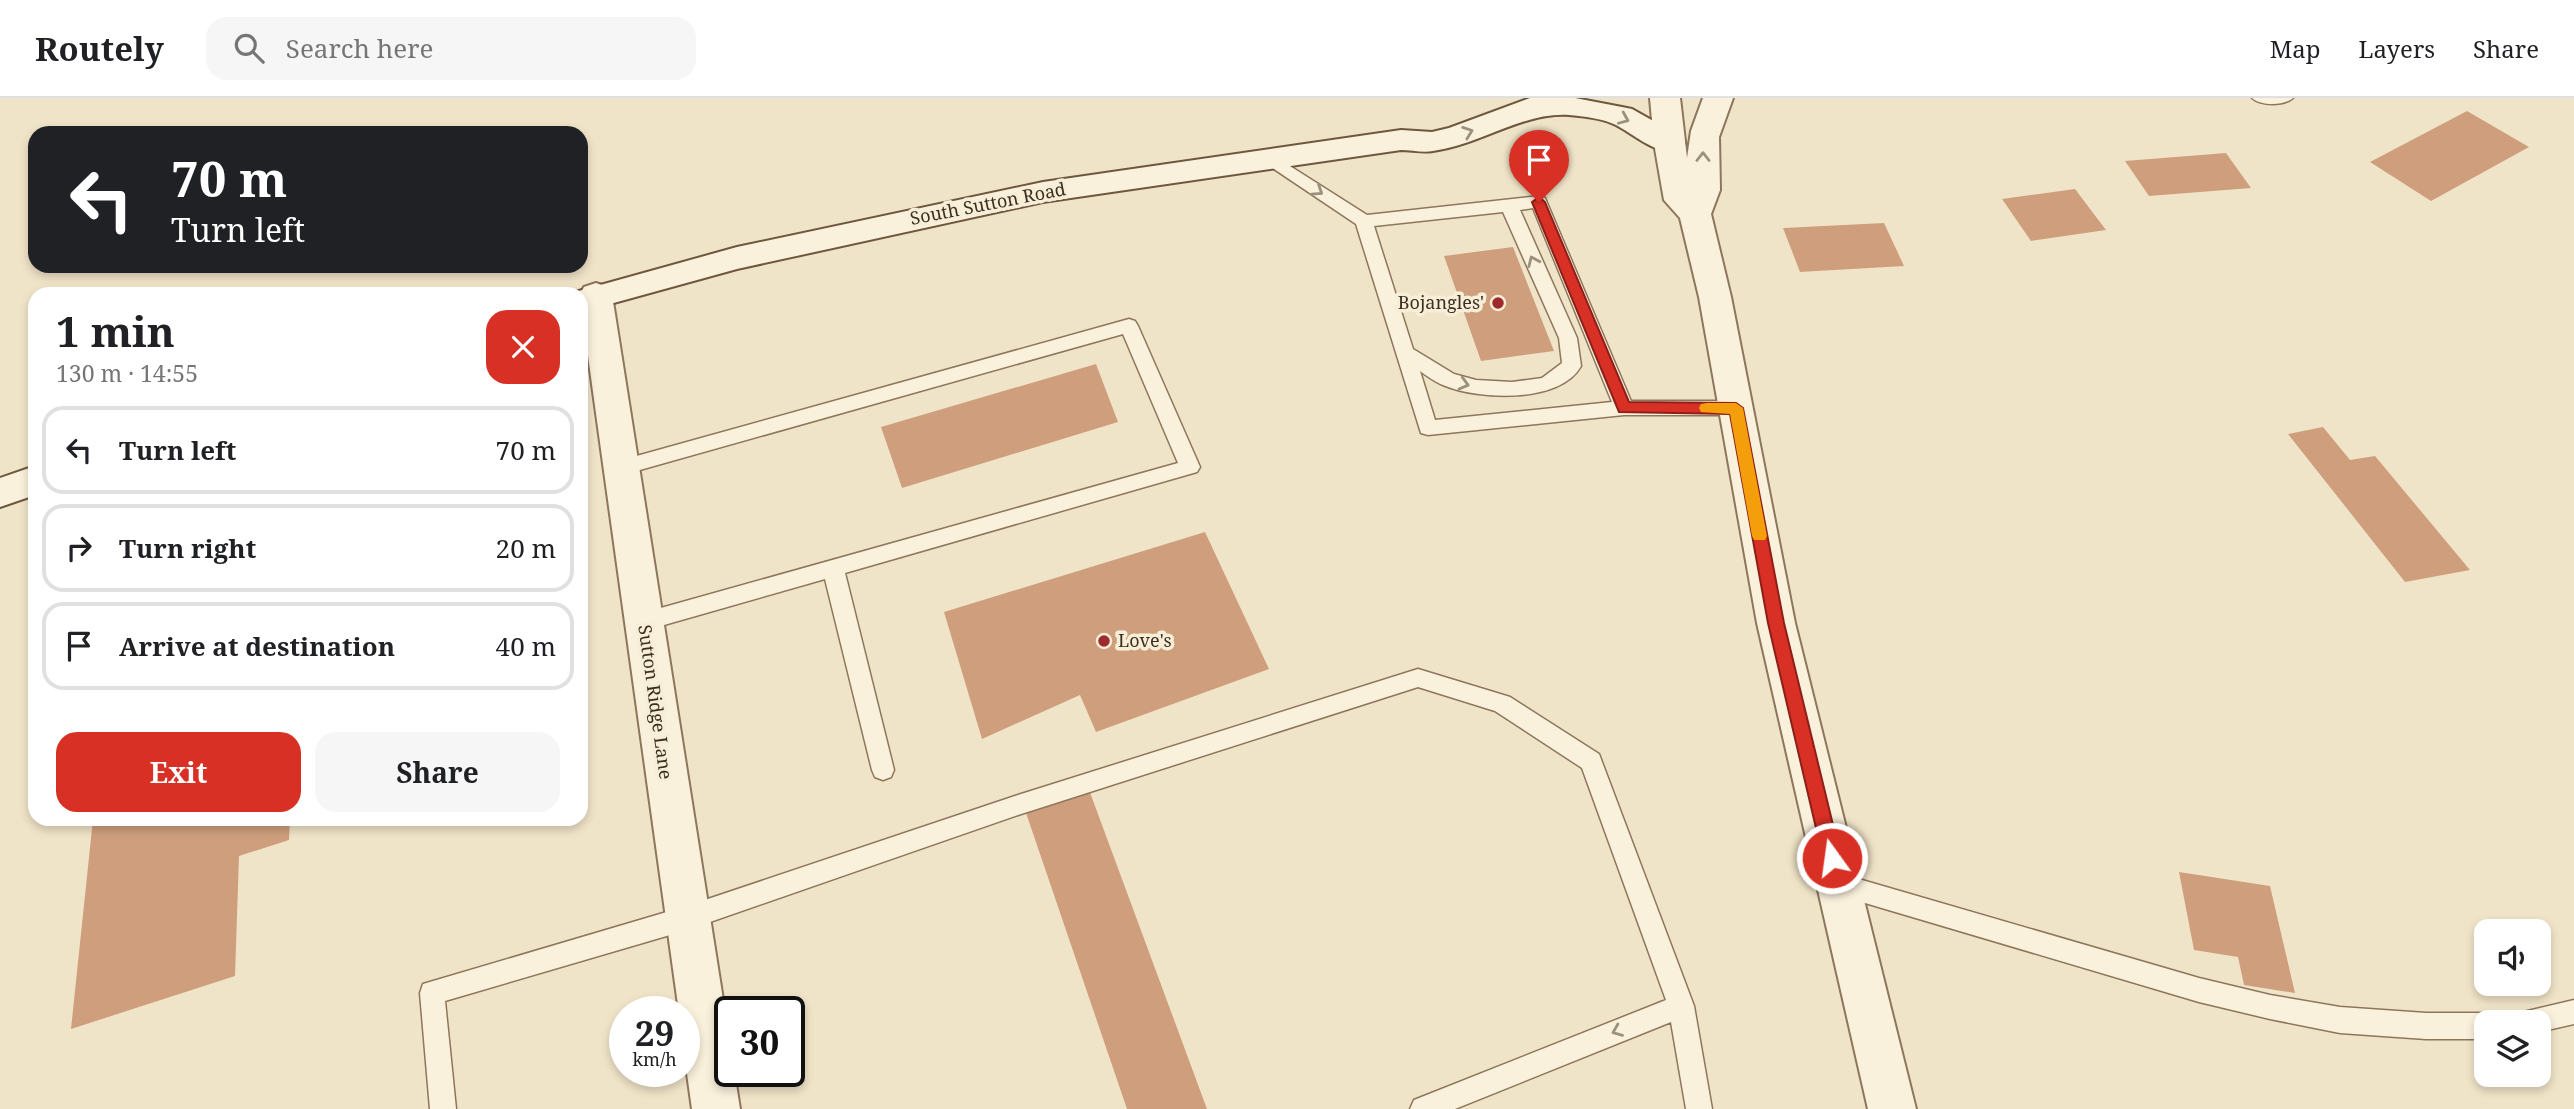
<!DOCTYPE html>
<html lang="en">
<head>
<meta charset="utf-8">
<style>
	:root { --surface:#fff; --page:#f6f6f6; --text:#202124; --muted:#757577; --line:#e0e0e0; --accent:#d93025 }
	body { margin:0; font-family:"Noto Serif",serif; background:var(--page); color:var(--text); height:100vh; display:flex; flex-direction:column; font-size:26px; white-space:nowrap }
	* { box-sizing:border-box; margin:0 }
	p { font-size:23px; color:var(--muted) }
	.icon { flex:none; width:38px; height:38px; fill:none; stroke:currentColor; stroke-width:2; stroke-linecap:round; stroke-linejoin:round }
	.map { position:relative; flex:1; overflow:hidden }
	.details { position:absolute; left:28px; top:189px; width:560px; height:539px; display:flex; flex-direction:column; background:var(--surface); border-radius:21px; box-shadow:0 4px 10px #0003 }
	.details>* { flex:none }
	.hud { position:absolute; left:28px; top:28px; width:560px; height:147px; border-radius:21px; box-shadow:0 4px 10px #0003; background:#202124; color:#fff; overflow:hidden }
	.controls { position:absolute; left:2474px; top:821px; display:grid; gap:14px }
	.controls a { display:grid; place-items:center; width:77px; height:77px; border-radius:14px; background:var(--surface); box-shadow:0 4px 10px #0003; font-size:35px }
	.speed { position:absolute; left:609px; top:898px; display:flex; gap:14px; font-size:35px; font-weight:700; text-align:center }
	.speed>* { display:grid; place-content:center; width:91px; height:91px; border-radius:50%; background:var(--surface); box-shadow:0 4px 10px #0003; line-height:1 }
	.speed small { font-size:18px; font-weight:400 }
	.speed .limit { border:4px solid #111; border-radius:10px; background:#fff; color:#111 }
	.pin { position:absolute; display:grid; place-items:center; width:60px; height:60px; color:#fff; margin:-72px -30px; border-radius:50% 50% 50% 0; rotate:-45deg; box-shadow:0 0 7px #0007 }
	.pin .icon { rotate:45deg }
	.me { position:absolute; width:77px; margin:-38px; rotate:346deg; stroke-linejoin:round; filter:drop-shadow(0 0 5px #0008) }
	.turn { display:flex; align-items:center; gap:24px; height:147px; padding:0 28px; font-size:32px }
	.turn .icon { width:91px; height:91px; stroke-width:2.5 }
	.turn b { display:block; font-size:49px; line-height:60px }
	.round { display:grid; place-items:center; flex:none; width:74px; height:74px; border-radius:21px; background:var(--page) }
	.headline { display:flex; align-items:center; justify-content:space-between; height:119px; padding:0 28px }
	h1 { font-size:42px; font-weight:700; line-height:52px }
	.cta { display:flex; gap:14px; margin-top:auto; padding:14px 28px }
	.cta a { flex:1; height:80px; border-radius:21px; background:var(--accent); color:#fff; font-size:28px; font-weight:700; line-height:80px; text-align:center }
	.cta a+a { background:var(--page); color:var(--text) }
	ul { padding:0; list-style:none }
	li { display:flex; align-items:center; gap:21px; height:88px; margin:0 14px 10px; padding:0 14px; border:4px solid var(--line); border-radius:21px }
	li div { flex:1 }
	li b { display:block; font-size:26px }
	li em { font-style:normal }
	header { display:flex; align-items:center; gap:42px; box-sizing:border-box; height:98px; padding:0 35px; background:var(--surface); border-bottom:2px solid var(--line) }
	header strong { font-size:33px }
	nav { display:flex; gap:38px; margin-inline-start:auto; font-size:24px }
	.search { width:490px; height:63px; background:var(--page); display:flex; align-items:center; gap:18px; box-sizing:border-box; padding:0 24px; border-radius:21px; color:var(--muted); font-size:26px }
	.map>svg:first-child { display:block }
	.building { fill:#cf9f7d }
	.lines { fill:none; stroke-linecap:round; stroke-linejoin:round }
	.lane-casing { stroke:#8d765c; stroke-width:3 }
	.street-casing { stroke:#8d765c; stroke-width:4 }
	.secondary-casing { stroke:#6f573f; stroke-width:4 }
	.lane { fill:#faf1dc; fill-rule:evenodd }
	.street { fill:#faf1dc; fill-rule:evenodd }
	.secondary { fill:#faf1dc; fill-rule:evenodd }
	.oneway { stroke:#9c907e }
	.route { fill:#d93025; stroke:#8d1f18; stroke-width:2 }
	.slow { fill:#f59e0b }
	.poi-dot { fill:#9e2a2b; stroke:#f7eed8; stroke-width:2.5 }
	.labels { text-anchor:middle; stroke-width:7; stroke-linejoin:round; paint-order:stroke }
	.street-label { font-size:18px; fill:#3d2e20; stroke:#f7eed8 }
	.poi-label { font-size:18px; fill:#3d2e20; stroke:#f7eed8; text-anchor:end }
</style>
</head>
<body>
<header>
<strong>Routely</strong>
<div class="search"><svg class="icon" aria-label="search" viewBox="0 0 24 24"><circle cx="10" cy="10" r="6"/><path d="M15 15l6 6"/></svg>Search here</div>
<nav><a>Map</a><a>Layers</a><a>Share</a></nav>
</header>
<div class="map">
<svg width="2574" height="1011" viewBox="0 0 2574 1011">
	<rect width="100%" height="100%" fill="#f0e4c8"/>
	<path class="building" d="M2467,13L2529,49L2431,103L2370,64Z
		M2226,55L2251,90L2149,98L2125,63Z
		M2075,91L2106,132L2031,143L2002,101Z
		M1884,125L1904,168L1800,174L1783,130Z
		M1513,149L1554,253L1481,263L1444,158Z
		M1096,266L1118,324L902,390L881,329Z
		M2323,329L2350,362L2375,358L2470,472L2405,484L2288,336Z
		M1205,434L1269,571L1096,634L1080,597L982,641L944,514Z
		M1088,689L1207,1011H1127L1025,712Z
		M93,721H290L289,742L239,758L235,878L71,931Z
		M2179,774L2270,788L2295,895L2244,887L2238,859L2194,852Z"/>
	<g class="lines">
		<g class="lane-casing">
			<path id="lane" d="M2252,0H2293C2284,8 2261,8 2252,0Z
				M1271,56L1367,117L1539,98L1545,100L1631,303H1736L1743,305L1746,310L1743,315L1736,317H1624L1428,337L1421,335L1356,126L1265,65L1263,61ZM1533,110L1612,304L1435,322L1420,273C1427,278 1435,284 1443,287C1478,302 1560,306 1581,268L1577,240L1520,112ZM1503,114L1559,240L1562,265L1542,280L1512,284L1476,282L1454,276L1413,251L1374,128Z
				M1129,221L1135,223L1138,228L1200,369L1197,374L845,475L894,672L891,679L883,682L875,679L872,672L825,481L643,533L636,530L632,524L636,518L643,515L1178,365L1123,236L622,377L615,374L612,369L615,364Z
				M1418,571L1510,599L1599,656L1694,908L1712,1011H1686L1671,924L1455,1011H1410L1414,1002L1666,902L1582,670L1495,613L1418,589L1018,717L687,832L445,903L456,1011H430L420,895L423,886L687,808L1018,697Z
				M1838,775L2199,880L2270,897L2340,909L2426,915H2487L2496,919L2498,924H2487V941H2426L2340,935L2270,921L2199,904L1838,797L1830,794L1826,786L1830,778Z
				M2574,902V926L2539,934V924H2515L2519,915Z"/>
		</g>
		<g class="street-casing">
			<path id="street" d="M1650,0H1680L1687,60L1691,33L1703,0H1733L1719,39L1720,92L1711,116L1731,199L1795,525L1916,1011H1868L1757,525L1699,199L1680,120L1664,102L1654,45Z
				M596,185L608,189L612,197L730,946V973H734L740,1011H692L684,954V914H679L581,207L580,196L584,189Z"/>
		</g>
		<g class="secondary-casing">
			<path id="secondary" d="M1530,0H1575L1622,9L1632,11L1680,38L1684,45L1680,52C1656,58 1637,38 1616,27C1604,21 1583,18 1569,17C1522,14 1480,47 1433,53C1423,55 1411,52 1401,52L1043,104L737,171L581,214V196H568L737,149L1043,84L1401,32L1432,34L1449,30Z
				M35,368V397L0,409V380Z"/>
		</g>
		<use href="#lane" class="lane"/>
		<use href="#street" class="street"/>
		<use href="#secondary" class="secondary"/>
	</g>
	<defs><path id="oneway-chevron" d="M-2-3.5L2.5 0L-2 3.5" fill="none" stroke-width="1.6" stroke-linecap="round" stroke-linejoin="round" transform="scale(1.75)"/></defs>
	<g class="oneway">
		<use href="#oneway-chevron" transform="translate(1624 21) rotate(23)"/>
		<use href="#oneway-chevron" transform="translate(1468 34) rotate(-20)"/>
		<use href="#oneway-chevron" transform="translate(1703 59) rotate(-90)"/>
		<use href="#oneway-chevron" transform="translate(1318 93) rotate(34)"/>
		<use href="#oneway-chevron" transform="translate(1533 163) rotate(-114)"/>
		<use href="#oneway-chevron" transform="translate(1464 286) rotate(15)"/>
		<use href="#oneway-chevron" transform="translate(1617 933) rotate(158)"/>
	</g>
	<path class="route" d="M1539,99L1545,104L1629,304L1736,305L1743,310L1784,525L1841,760L1838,766L1832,768L1826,766L1823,760L1768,525L1730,316L1619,314L1532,104Z"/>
	<path class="slow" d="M1707,305H1736L1743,310L1767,438L1765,442H1754L1752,438L1730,316L1701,314L1699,310L1701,306Z"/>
	<g class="poi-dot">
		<circle cx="1498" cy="205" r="7"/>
		<circle cx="1104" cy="543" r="7"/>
	</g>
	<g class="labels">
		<g class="street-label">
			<text transform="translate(988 106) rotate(-11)" y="6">South Sutton Road</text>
			<text transform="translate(655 604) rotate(82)" y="6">Sutton Ridge Lane</text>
		</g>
		<g class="poi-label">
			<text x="1484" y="211">Bojangles'</text>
			<text x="1118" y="549" text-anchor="start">Love's</text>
		</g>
	</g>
</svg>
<div class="controls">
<a><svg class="icon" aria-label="sound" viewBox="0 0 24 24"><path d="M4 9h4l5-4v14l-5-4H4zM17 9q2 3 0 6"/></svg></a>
<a><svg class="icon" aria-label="layers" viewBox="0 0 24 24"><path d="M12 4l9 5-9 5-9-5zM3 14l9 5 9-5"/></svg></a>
</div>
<div class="speed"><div>29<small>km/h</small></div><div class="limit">30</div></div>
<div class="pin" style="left:1539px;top:104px;background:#d93025"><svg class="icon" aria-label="arrive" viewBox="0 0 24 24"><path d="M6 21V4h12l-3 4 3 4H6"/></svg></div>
<svg class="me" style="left:1832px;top:760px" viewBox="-20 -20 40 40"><circle r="17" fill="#d93025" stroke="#fff" stroke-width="3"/><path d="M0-11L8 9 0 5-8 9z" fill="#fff"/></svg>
<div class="hud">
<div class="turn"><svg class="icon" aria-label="left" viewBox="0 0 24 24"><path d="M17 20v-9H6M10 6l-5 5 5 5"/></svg><div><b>70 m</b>Turn left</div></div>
</div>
<section class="details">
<div class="headline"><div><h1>1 min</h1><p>130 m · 14:55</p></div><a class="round" style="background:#d93025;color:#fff"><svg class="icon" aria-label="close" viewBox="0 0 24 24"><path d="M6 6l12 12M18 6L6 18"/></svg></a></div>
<ul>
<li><svg class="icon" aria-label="left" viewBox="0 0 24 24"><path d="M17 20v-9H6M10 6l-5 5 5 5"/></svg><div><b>Turn left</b></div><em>70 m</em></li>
<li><svg class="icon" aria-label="right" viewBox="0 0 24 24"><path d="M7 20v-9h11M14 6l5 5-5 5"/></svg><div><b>Turn right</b></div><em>20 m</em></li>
<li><svg class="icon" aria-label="arrive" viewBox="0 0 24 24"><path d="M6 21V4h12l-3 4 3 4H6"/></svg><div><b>Arrive at destination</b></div><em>40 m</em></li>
</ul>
<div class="cta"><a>Exit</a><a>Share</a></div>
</section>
</div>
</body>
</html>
